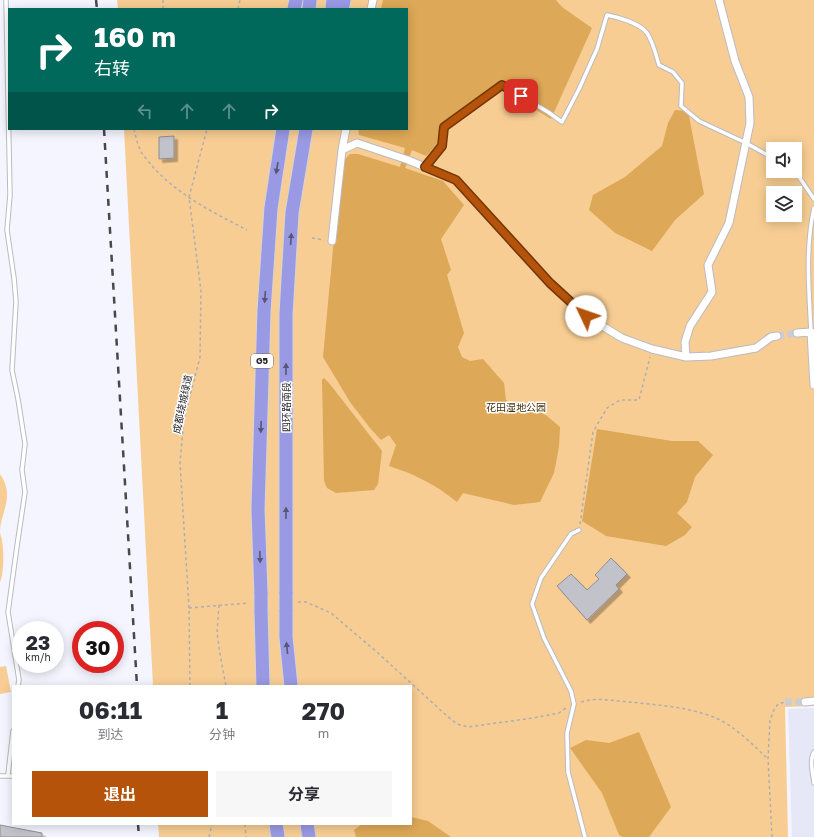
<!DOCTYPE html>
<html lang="zh">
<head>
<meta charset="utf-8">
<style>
	:root { --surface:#fff; --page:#f7f7f7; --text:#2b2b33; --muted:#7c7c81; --accent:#b45309 }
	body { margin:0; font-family:"Golos Text","Noto Sans SC",sans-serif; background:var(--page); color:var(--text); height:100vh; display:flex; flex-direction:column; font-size:15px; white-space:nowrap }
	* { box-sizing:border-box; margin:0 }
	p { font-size:13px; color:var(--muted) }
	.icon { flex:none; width:22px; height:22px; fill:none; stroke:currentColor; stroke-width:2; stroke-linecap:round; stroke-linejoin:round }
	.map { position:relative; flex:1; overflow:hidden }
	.sheet { position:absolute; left:12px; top:685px; width:400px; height:140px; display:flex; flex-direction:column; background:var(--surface); border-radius:0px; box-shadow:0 2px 10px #0003 }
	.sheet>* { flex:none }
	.top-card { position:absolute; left:8px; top:8px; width:400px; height:122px; border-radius:0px; box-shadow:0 2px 10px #0003; background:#00695c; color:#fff; overflow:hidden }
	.tools { position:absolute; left:766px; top:142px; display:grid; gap:8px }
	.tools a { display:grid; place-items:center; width:36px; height:36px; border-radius:0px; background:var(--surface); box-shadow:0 2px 10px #0003; font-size:20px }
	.speed { position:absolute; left:12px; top:621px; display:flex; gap:8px; font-size:20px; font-weight:700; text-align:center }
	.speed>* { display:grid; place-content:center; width:52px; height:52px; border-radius:50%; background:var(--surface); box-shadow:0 2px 10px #0003; line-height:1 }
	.speed small { font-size:10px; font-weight:400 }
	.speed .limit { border:6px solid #d22; background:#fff; color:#111 }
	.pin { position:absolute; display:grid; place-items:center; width:34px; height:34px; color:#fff; margin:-17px; border-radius:8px; box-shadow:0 2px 6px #0006 }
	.me { position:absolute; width:44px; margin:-22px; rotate:312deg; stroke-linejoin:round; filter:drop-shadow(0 0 3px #0008) }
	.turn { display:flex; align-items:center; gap:14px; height:84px; padding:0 20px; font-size:18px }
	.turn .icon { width:52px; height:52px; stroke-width:2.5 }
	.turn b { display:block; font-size:28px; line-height:34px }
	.lanes { display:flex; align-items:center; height:38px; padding:0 20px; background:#0003; justify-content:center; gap:20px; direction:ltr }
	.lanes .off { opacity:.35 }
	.eta { display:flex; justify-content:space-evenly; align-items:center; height:68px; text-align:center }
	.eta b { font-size:24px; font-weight:700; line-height:28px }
	.action { display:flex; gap:8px; margin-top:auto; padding:8px 20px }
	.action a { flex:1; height:46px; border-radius:0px; background:var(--accent); color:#fff; font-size:16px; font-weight:700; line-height:46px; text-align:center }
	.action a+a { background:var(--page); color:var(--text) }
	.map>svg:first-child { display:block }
	.built { fill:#e6e7f7 }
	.green { fill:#f7cd93; fill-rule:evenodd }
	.water { fill:#dda857 }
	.building { fill:#c1c2ca; stroke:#8d8e96; filter:url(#shadow) }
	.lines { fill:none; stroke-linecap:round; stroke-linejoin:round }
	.minor-tunnel { stroke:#ccccd4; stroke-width:7; stroke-dasharray:7 3.5; stroke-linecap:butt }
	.service-casing { stroke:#babbc3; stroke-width:5.5 }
	.minor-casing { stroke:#babbc3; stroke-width:9 }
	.motorway-casing { stroke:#d4d4d5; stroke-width:15 }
	.path { stroke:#adaeb5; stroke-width:1.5; stroke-dasharray:3 3; stroke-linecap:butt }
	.service { stroke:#fff; stroke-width:3.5 }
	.minor { stroke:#fff; stroke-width:7 }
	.motorway { stroke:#9999e4; stroke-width:13 }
	.rail { stroke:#47474c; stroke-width:2.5; stroke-dasharray:7 7; stroke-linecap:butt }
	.motorway-bridge-casing { stroke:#d4d4d5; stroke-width:15; stroke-linecap:butt }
	.motorway-bridge { stroke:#9999e4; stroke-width:13 }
	.oneway { fill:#565677 }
	.route-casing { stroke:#753606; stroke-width:10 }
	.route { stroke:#b45309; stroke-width:7 }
	.labels { text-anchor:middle; stroke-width:3; stroke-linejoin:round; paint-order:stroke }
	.shield { fill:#fff; stroke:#6a6a6d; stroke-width:1 }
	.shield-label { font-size:9px; font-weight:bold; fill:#2a2a2e }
	.street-label { font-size:10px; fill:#2a2a2e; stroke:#fff }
	.park-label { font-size:10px; fill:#452f0b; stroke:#fff }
</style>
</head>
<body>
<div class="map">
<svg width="814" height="837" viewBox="0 0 814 837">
	<defs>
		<filter id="shadow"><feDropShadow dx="3.5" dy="3.5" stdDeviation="0" flood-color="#0004"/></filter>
	</defs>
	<rect width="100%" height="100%" fill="#f4f5fe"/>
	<path class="built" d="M814,708V837H792L788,709Z"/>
	<path class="green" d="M117,0H814V706L785,707L788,837H159L158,824H411V686H153L124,129H407V9H118ZM773,149H795V171H773ZM773,193H795V215H773Z
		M0,474C4,480 6,484 7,492C8,506 0,518 0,532C0,535 2,538 2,541C4,550 4,573 0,582Z
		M6,666L11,692L0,694V667Z"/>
	<path class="water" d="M383,0H556L562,7L592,28L551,119L497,86L439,126L442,140L426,156L412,150L405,168L443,181L464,205L441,239L451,270L447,275L464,333L458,347L462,357L470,361L483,359L504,383L506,400L517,408H533L547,416L560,427L559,447L554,473L540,502L514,505L463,493L457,502C436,485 415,474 389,466L396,445L389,435L381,440L370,428L350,402L323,357L341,163L350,154H358L400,167L405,148L359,135L358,129H407V9H381Z
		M675,110L688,111L704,194L675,220L652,251L615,233L589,210L593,195L625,177L662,146L668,123Z
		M324,378L329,383L382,451L378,484L374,490L336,493L327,488L324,481L322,380Z
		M597,429L672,441H698L713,455L695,477L687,502L677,513L692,527L685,535L666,546L606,536L582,521Z
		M639,732L671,807L649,837H623L619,835L602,793L570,748L586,740L609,743Z
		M411,817L428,821L451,837H356L354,830L362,824H411Z"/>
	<path class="building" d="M174,136V158L159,159V137Z
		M611,558L627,574L616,585L619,589L587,620L557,586L571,574L587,590L599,579L595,575Z
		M0,825L42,833V837H0Z"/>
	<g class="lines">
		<path class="minor-tunnel" d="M777,336L797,333
			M785,702H805"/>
		<g class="service-casing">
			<path id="service" d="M6,0L10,195L7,230L14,278L16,302L12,370L18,399L25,444L22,470L25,492L17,546L8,612L19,680L18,686
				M425,167L442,146L444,127L502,85L548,112L562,122L579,89L597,49L607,15C617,17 640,23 647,33C653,42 656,55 659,65L673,72L682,83L681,106L699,121L746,143L773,158
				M795,171L814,199
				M811,332C809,290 805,249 814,208
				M579,530L571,534L541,578L532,604L544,638L571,691L574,704L567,733L568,772L585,837
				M814,752C809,761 813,773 814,783
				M8,775L13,731
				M0,776H13"/>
		</g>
		<g class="minor-casing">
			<path id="minor" d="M371,9L373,0
				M342,150L346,129
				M332,241L342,150L357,143L408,160L456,180L549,283L586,316L622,338L652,349L686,357L711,356L756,348L771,337L777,336
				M797,333L811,332L814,385
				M686,357L685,342L690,326L712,292L708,265L729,223L750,123L749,97L735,61L719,0
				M805,702L814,701"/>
		</g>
		<g class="motorway-casing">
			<path id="motorway" d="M294,9L296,0
				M309,9L310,0
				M332,9L333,0
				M342,9L344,0
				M261,594L258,509L264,311L271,208L283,129
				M286,594V314L292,213L306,129
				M286,610V637L291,686
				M261,611L263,686
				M276,824L278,837
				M307,824L309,837"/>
		</g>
		<path class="path" d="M163,0V9
			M238,9L240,0
			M134,129C136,138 138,147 143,155C146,159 150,163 153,167C178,195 214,213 247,230
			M312,238L324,240
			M580,524L593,432L607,408L620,400H639L650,357
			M298,602H306L331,613L378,653L447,716L457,724L468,727L533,718L559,713L566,708
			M219,605L217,633L220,654L226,686
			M189,608L248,603
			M190,686L189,608L180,463L184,419L200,357L201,291L189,197L207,129
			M581,702C596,697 613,701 629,702C658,705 691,707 718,719C737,728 753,745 768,759
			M245,824L246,837
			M209,837L212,824
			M772,837L768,759L770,720L774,710L778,704L785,702"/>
		<use href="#service" class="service"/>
		<use href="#minor" class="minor"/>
		<use href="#motorway" class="motorway"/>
		<path class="rail" d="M96,0L97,9
			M104,129L137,686
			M138,824L139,837"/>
		<g class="motorway-bridge-casing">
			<path id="motorway-bridge" d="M261,594V611
				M286,610V594"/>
		</g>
		<use href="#motorway-bridge" class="motorway-bridge"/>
	</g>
	<defs><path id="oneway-solid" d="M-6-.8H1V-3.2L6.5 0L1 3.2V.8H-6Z"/></defs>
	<g class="oneway">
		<use href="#oneway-solid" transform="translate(277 168) rotate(99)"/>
		<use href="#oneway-solid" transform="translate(291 239) rotate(-86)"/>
		<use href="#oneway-solid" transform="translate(265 297) rotate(94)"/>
		<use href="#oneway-solid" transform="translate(286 369) rotate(-90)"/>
		<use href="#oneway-solid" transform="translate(261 427) rotate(92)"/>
		<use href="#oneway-solid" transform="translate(286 513) rotate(-90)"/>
		<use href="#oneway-solid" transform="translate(260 557) rotate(88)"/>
		<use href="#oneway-solid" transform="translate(287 648) rotate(-96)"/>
	</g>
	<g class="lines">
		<g class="route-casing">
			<path id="route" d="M521,96L502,85L444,127L442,146L425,167L456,180L550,283L586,316"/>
		</g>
		<use href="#route" class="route"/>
	</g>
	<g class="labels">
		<rect class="shield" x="251" y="354" width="22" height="14" rx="3"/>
		<g class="shield-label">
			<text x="262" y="364">G5</text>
		</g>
		<g class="street-label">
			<text transform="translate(182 404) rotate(-78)" y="4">成都绕城绿道</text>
			<text transform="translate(286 407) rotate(-90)" y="4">四环路南段</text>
		</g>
		<g class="park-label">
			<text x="516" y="411">花田湿地公园</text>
		</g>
	</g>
</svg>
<div class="tools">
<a><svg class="icon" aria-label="sound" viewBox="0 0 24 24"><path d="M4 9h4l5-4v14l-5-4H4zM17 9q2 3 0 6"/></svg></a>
<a><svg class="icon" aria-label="layers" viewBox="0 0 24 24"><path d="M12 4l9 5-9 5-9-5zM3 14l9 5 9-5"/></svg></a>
</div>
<div class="speed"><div>23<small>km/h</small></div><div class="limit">30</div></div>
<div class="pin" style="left:521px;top:96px;background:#d93025"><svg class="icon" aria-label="arrive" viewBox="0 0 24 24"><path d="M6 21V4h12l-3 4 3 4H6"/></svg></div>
<svg class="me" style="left:586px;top:316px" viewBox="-20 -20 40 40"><circle r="19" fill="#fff"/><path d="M0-13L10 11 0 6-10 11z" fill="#b45309"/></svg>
<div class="top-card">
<div class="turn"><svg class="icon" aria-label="right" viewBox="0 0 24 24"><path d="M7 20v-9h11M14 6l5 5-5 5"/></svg><div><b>160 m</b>右转</div></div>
<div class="lanes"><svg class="icon off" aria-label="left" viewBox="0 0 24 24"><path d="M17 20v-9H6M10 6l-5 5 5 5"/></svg><svg class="icon off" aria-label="ahead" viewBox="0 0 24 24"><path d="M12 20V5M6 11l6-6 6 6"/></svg><svg class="icon off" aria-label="ahead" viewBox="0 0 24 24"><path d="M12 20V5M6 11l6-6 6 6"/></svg><svg class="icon" aria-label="right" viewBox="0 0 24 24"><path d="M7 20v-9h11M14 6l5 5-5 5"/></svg></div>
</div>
<section class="sheet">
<div class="eta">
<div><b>06:11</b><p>到达</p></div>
<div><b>1</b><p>分钟</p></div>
<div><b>270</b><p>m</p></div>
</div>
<div class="action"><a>退出</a><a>分享</a></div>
</section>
</div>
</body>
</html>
